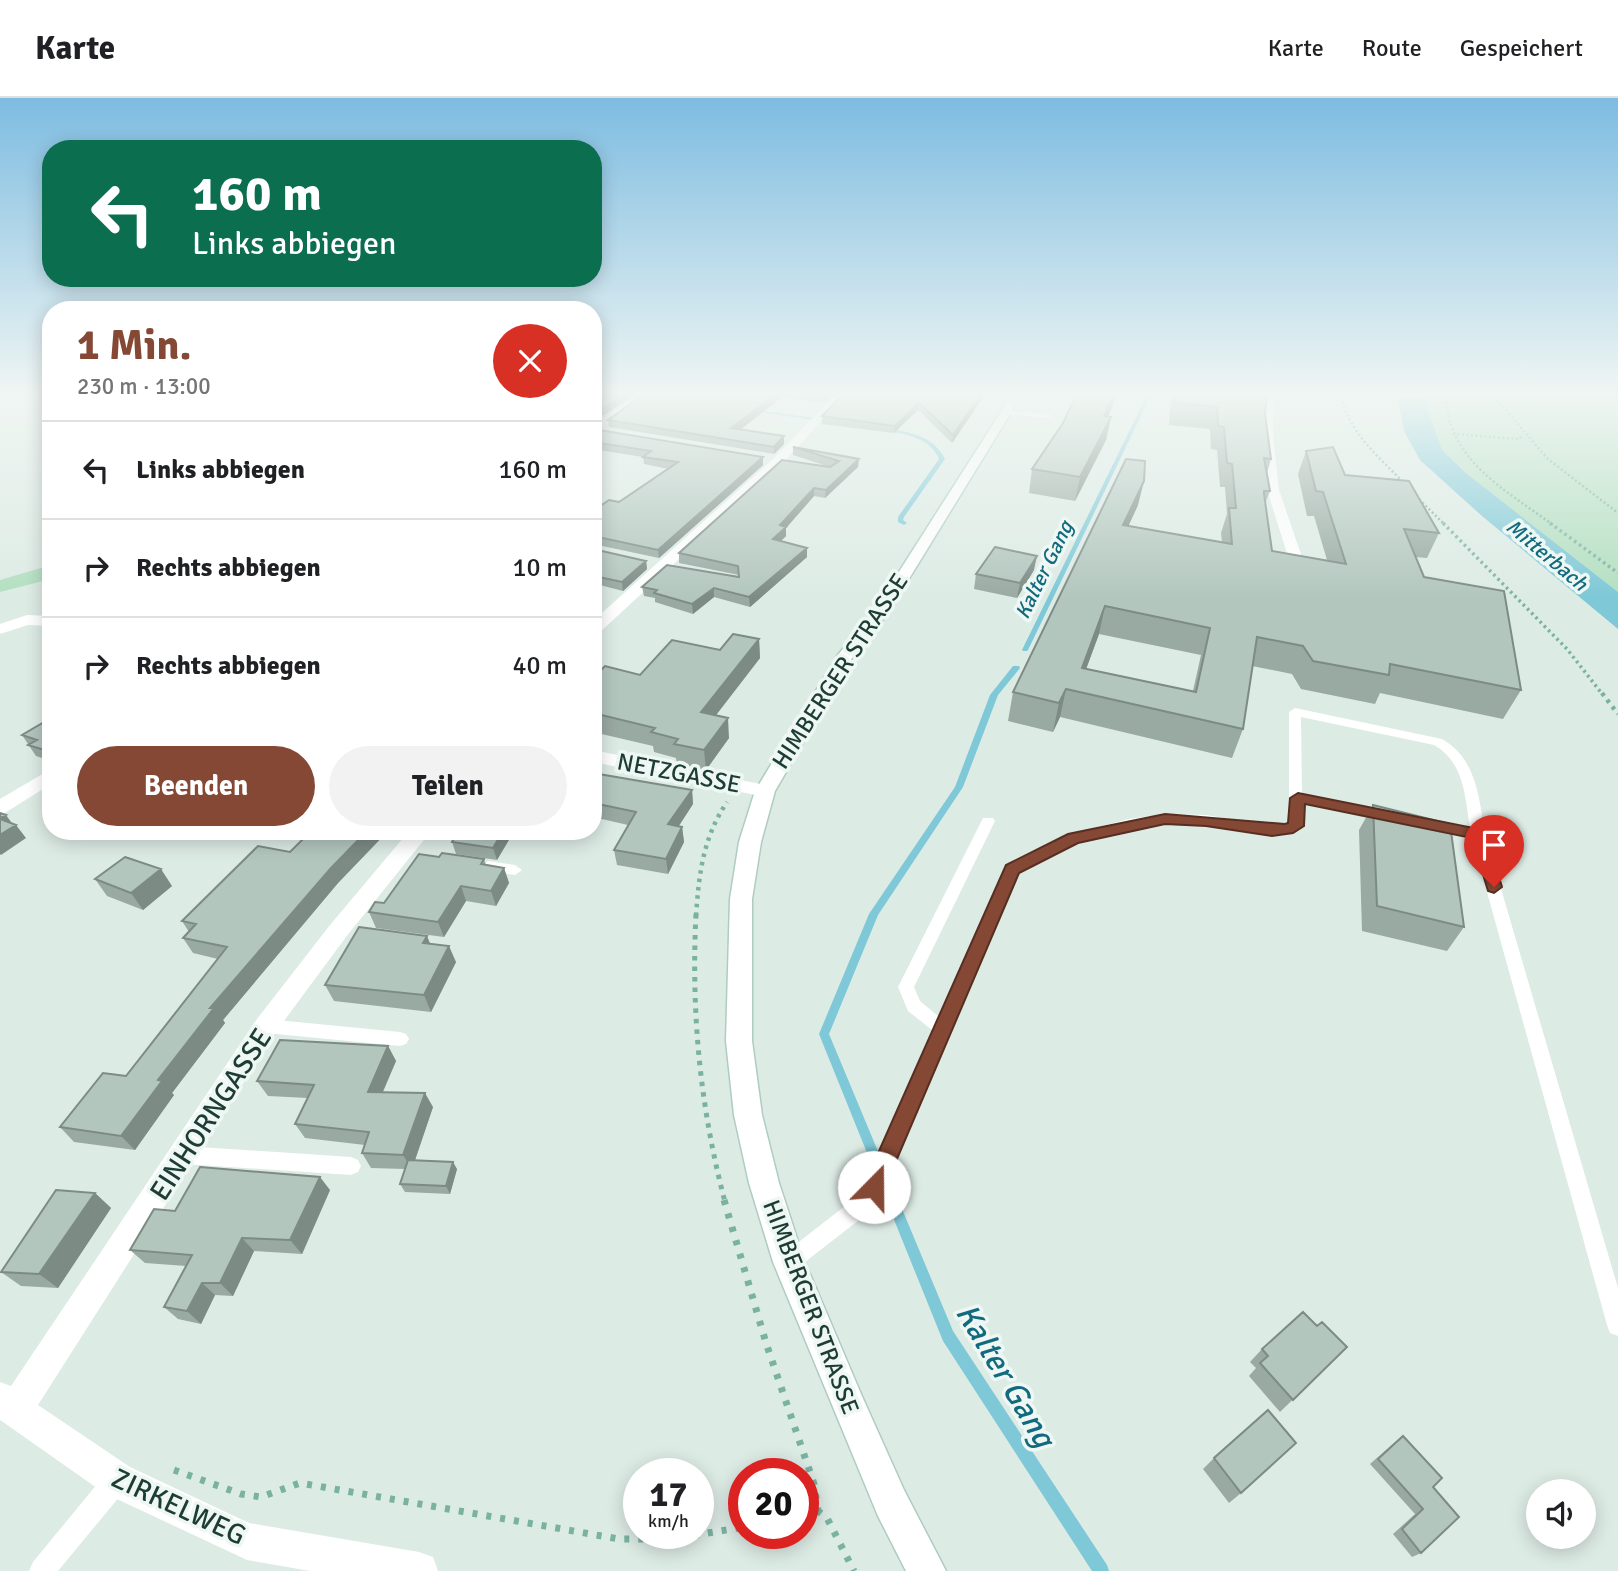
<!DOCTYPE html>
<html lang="de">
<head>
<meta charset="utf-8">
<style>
	:root { --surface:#fff; --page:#f2f2f2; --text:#202124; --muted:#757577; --line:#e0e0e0; --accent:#844834 }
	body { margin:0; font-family:Signika,sans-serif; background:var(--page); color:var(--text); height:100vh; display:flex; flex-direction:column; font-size:26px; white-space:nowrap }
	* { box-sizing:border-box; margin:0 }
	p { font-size:23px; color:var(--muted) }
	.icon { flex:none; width:38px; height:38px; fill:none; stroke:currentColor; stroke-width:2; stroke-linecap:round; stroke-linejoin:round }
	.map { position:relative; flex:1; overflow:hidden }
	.panel { position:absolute; left:42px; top:203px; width:560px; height:539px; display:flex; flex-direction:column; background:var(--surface); border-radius:28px; box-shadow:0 4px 18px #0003 }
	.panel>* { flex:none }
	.hud { position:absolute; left:42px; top:42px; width:560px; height:147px; border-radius:28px; box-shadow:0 4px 18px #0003; background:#0b6e4f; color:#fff; overflow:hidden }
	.tools { position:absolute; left:1526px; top:1381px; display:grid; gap:14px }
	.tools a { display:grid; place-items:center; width:70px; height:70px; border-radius:50%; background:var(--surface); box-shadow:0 4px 18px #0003; font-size:35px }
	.speed { position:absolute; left:623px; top:1360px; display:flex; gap:14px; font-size:35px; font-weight:700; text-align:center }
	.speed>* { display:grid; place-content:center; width:91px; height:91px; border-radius:50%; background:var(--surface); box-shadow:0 4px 18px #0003; line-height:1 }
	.speed small { font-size:18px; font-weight:400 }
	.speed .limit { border:10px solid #d22; background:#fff; color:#111 }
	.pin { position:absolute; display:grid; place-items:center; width:60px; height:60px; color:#fff; margin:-72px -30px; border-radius:50% 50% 50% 0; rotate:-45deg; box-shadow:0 0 7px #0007 }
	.pin .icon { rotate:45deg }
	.me { position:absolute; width:77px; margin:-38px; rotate:22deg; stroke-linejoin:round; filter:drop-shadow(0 0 5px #0008) }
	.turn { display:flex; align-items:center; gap:24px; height:147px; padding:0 35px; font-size:32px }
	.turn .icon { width:91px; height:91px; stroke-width:2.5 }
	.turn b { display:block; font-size:49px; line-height:60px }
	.round { display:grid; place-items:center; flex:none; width:74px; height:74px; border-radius:37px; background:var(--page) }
	.summary { display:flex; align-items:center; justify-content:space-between; height:119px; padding:0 35px }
	h1 { font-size:42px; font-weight:700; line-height:52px; color:var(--accent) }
	.cta { display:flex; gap:14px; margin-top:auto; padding:14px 35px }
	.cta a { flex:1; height:80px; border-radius:42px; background:var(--accent); color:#fff; font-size:28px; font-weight:700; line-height:80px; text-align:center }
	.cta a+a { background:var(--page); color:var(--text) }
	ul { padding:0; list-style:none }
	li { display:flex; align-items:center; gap:21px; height:98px; padding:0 35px; border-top:2px solid var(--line) }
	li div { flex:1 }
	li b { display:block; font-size:26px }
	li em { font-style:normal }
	header { display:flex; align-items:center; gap:42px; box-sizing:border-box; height:98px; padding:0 35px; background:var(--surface); border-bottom:2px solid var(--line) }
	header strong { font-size:33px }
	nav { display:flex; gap:38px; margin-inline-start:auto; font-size:24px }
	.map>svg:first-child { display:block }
	.green { fill:#b3dfc0 }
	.water { fill:#7ec8d7 }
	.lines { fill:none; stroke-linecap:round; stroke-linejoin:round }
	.stream { fill:#7ec8d7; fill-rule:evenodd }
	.secondary-casing { stroke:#afccc2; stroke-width:3 }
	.path-far4 { stroke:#7ab2a2; stroke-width:2.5; stroke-dasharray:2 2.5; stroke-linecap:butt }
	.path-far3 { stroke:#7ab2a2; stroke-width:3.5; stroke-dasharray:2.5 3.5; stroke-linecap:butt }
	.path-far2 { stroke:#7ab2a2; stroke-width:4.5; stroke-dasharray:3.5 5; stroke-linecap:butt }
	.path-far1 { stroke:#7ab2a2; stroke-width:5; stroke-dasharray:4.5 6; stroke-linecap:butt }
	.path { stroke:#7ab2a2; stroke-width:7; stroke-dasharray:5 9; stroke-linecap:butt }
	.lane { fill:#fff; fill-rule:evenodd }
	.street { fill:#fff; fill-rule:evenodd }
	.secondary { fill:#fff; fill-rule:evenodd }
	.wall { fill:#99aaa3; fill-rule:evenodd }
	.shaded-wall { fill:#7d8b85 }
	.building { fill:#b2c6be; stroke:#7d8b85; stroke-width:2; fill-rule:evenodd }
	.route { fill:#844834; stroke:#562f22; stroke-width:2 }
	.labels { text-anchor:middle; stroke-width:7; stroke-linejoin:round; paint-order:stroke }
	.far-water-label { font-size:21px; font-style:italic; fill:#116a7e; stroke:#eef7f3 }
	.street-label { font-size:24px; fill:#1d3c34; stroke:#eef7f3 }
	.near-street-label { font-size:28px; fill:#1d3c34; stroke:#eef7f3 }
	.near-water-label { font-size:32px; font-style:italic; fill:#116a7e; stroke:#eef7f3 }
</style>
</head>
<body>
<header>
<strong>Karte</strong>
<nav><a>Karte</a><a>Route</a><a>Gespeichert</a></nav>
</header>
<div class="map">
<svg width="1618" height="1473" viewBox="0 0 1618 1473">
	<rect width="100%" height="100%" fill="#ddebe5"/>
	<path class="green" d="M1431,295H1618V494L1466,375L1442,352L1428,312Z
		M51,467V481L0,494V482Z"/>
	<path class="water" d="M1397,295H1431L1428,312L1442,352L1466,375L1618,494V531L1482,418L1420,362L1404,333Z"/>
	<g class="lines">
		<path class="stream" d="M1148,295H1152L1028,552L1027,553H1023L1022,552Z
			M750,311L821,321L823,322L821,323L752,313H750Z
			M887,330C911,335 933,337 945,361L904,419L903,422L907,425L904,427L898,424V419L939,361C930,339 906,337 885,332V331Z
			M1013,568H1019L1020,570L998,597L963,689L878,817L829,936L953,1233L1107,1467L1109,1473H1092L943,1243L819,936L869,816L955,689L990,597Z"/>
		<g class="secondary-casing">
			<path id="secondary" d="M1013,295H1023L888,515L852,560L775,693L761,744L752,801V943L762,1017L779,1085L804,1162L861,1296L904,1392L946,1473H906L878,1418L773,1164L749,1085L734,1017L726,943L730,801L739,744L755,693L837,558L874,513Z"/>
		</g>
		<path class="path-far4" d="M1341,295C1346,332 1378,358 1403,384
			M1445,295C1448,363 1503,390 1553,427
			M1491,295L1548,361L1618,415
			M1453,336L1519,341L1523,337
			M1416,398L1445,427"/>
		<path class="path-far3" d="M1443,425L1567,551L1603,597
			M1550,425L1618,475"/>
		<path class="path-far2" d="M1602,595L1618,616
			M696,818C699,775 703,740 727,704"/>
		<path class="path-far1" d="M696,816C691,914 700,1009 725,1104"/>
		<path class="path" d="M724,1102L766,1245L814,1386L818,1413
			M174,1372L241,1396L261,1399L300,1385L619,1441H672L744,1429
			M803,1414L818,1413L827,1420L854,1473"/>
		<path class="lane" d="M1003,312L1049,316L1053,318L1049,320L1006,316L1002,314Z
			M1295,610L1442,641C1477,661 1479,700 1485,736L1618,1190V1238L1610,1235L1607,1227L1472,740L1433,732L1426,727L1433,722L1470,730C1465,698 1464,664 1434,647L1301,619L1302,696L1386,712L1393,717L1391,720L1386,722L1303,705V728L1301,731L1271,738L1206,727L1165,726L1129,731L1077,744L1018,774L914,1013L881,1096L868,1115L796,1171L789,1174L782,1171L779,1164L782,1157L854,1101L867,1083L932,932L908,913L898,889L983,720H993L995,723L914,889L920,903L938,918L1007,767L1068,737L1129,721L1165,716L1206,717L1271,728L1289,725V614Z
			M488,763L515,767L522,772L515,777L483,772L481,768Z
			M266,921L400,934L406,936L409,941L406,946L400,948L266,935L260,933L257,928L260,923Z
			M184,1048L351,1059L358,1062L361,1068L358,1074L351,1077L184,1066L177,1063L174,1057L177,1051Z
			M116,1371L125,1374L128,1383L125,1392L58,1473H29L33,1464L107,1374Z"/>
		<path class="street" d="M642,295H653L593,335V327Z
			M837,295H847L782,366L599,535L593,537V523L774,360Z
			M1264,295H1274L1273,338L1279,392L1304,465L1297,469L1290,465L1267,392L1261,338Z
			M27,517L51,518V528L28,527L0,536V526Z
			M593,652L765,687L775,693L765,699L593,664Z
			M51,671V686L0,718V701Z
			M409,733H431L346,839L275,935L38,1307L130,1369L249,1425L419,1454L433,1459L438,1473H310L247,1462L104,1395L3,1324L0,1322V1284L11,1288L257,921L330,827Z"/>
		<use href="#secondary" class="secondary"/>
	</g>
	<path class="wall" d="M646,295H834L824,305L782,299L740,332L784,338V346L774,356L609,329L608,322Z
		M845,295H986L952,345L918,312L894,335L822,326V318Z
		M1171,295H1267L1265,316L1271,361L1267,375L1270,393L1265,406L1272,453L1327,462L1314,418H1307L1298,376L1306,353L1439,435L1427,460L1415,459L1424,479L1521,592L1503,621L1380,595L1375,606L1301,591L1292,576L1252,568L1243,631L1232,660L1060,619L1053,634L1008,623L1013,594L1138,407L1128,428L1222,444L1221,435L1227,416L1225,389H1220L1217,352L1211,351L1210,331L1169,327ZM1099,536L1201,557L1193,593L1086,571Z
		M1108,319H1111L1106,342L1075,403L1029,395L1032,371L1063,325Z
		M593,331L763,359V367L659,460L593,446V413L619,404L669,371L644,366L643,359L593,351Z
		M793,349L858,369L825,400L814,398L786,430V438L781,443L807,459L750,509L714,499L693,516L655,504V500L644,498L642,489L739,479V477L679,465V455L830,369L793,357Z
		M593,451L646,463L647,471L623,493L600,487L593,494Z
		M1034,472L1017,500L974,491L976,476Z
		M759,541L760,560L716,617L729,640L706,672L677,666L676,660L654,654L653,648L593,634V573L640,577Z
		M51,620V663L36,658L22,637Z
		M593,675L692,692L693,706L679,728L682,729L684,744L668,776L617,767L614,752L628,727L593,719Z
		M1373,707L1464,829L1447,853L1362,833L1359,732Z
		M330,733H388L338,785L223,922L225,925L172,995L174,997L135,1052L74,1044L60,1029L126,978L218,861L193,855L183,840L189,834L182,823L290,754L325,738Z
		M458,733H543L540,738L513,735L497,762L456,756L452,744Z
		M439,759L484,761L486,767L504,770L509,785L496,808L466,803L444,839L376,830L369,814L384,805Z
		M95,781L172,788L143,812L107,798Z
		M430,846L456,864L431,914L334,903L325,887Z
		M388,948L396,963L383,994L433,1009L415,1062L457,1071L450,1096L405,1094L400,1086L405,1071L371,1070L362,1055L365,1047L305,1040L295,1026L308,1000L268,998L257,983Z
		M330,1092L302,1156L254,1153L233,1198L215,1197L201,1226L178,1221L164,1209L186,1168L145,1165L130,1152L175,1113Z
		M95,1095L111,1110L58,1190L21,1188L1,1174Z
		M1317,1228L1347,1249L1280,1314L1249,1278L1256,1270L1250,1264L1262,1251Z
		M1403,1338L1433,1389L1421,1455L1412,1459L1393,1436L1415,1416L1370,1366L1395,1344Z
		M1214,1360L1241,1395L1229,1405L1203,1371Z"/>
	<path class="shaded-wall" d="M626,295H638L593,324V316Z
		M778,295H782V299L732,338L731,330Z
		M827,295H834L824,305V298Z
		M982,295H986L952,345L953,337Z
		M1114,295H1118L1099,341L1104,318Z
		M919,305L918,312L894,335L895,328Z
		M1111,319L1106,342L1075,403L1080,379Z
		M784,338V346L774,356V349Z
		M763,359V367L659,460L658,452Z
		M859,361L858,369L825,400L826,392Z
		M1144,383L1138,407L1117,453L1123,427Z
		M814,390V398L786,430V438L773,450V441L780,427Z
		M807,450V459L750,509L749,499Z
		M1037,458L1034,472L1017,500L1020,485Z
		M646,463L647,471L623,493L622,484Z
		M599,479L600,487L593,494V483Z
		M714,490V499L693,516L692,506Z
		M1105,508L1099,536L1078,593L1082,570Z
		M759,541L760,560L703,634L701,614Z
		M1066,591L1060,619L1053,634L1059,605Z
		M728,620L729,640L706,672L704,652Z
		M692,692L693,706L670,741L668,726Z
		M6,717L14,728L16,727L26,740L1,757L0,756V720Z
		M682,729L684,744L668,776L666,761Z
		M367,733H388L338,785L223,922L225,925L172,995L174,997L135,1052L121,1038L158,982L210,910L331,770Z
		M503,733H512L513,735L497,762L493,750Z
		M504,770L509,785L496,808L491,793Z
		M161,771L172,788L143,812L131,795Z
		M461,788L466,803L444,839L438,824Z
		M427,838L434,855L423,845Z
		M449,848L456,864L431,914L424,897Z
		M388,948L396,963L376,1009L368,994Z
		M425,995L433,1009L412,1071L403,1057Z
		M453,1064L457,1071L450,1096L446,1088Z
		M320,1079L330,1092L302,1156L290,1142Z
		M95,1095L111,1110L58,1190L39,1176Z
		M242,1140L254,1153L233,1198L220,1185Z
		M202,1185L215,1197L201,1226L187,1213Z"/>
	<path class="building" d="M593,295H626L593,316Z
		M646,295H778L731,330L784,338L774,349L608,322Z
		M801,295H827L824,298Z
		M845,295H982L953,337L919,305L895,328L822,318Z
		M1077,295H1114L1104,318L1111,319L1080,379L1032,371L1063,325Z
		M1175,295H1267L1265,316L1271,361L1264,360L1270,393H1264V396L1272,453L1346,466L1323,394L1316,393L1306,353L1333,349L1345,377L1409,383L1439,435L1404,431L1424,479L1504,493L1521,592L1390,566L1389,577L1313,563L1303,548L1257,539L1243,631L1066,591L1059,605L1013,594L1126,361L1145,363L1144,383L1123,427L1232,446L1229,410H1236L1232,366L1227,365L1224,329L1218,328L1217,309L1175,305ZM1105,508L1210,530L1196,594L1082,570Z
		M593,331L763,359L658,452L593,438V413L609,402L619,404L678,364L643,359L651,353L593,344Z
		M793,349L859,361L826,392L814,390L780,427L786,429L773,441L807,450L749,499L714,490L692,506L654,495L657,492L642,489L667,467L739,479L738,468L679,455L782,362L830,369L839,363Z
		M995,449L1037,458L1020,485L976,476Z
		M593,451L646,463L622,484L599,479L593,483Z
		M733,536L759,541L701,614L728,620L704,652L674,646L678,641L651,634L655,630L593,615V610L597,606L593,605V573L599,574L605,568L640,577L672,542L720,552Z
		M51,620V654L28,647L37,642L22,637Z
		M593,675L692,692L668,726L682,729L666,761L614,752L636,714L593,705Z
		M1373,707L1450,726L1464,829L1377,808Z
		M0,715L6,717L0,720Z
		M0,721L16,727L0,737Z
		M330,733H367L331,770L210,910H214L158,982L162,983L121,1038L60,1029L103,975L126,978L227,849L183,840L196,826L182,823L258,748L290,754L310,734L325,738Z
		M458,733H503L493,750L452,744Z
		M442,755L484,761L481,766L504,770L491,793L461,788L438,824L369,814L375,804L384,805L419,756L439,759Z
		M125,759L161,771L131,795L95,781Z
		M359,829L427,838L423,845L449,848L424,897L325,887Z
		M280,942L388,948L368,994L425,995L403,1057L362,1055L369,1034L295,1026L314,987L257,983Z
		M408,1062L453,1064L446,1088L400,1086Z
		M200,1069L320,1079L290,1142L242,1140L220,1185H202L187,1213L164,1209L192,1157L130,1152L154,1111L175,1113Z
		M56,1092L95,1095L39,1176L1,1174Z
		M1303,1214L1317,1228L1322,1224L1347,1249L1293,1302L1260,1265L1268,1258L1262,1251Z
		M1268,1312L1296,1345L1241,1395L1214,1360Z
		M1403,1338L1442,1380L1433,1389L1459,1419L1421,1455L1402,1431L1423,1411L1378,1361Z"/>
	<linearGradient id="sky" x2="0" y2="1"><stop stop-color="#7dbce1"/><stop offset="0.59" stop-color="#f0f6f3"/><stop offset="1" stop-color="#f0f6f3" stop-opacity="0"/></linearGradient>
	<rect width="1618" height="501" fill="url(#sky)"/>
	<path class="route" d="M1298,695L1484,732L1502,789L1494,795L1488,793L1472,740L1305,706L1304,728L1293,735L1272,738L1206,728L1165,726L1078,745L1019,775L882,1096L874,1099L866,1096L863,1089L1006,767L1068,736L1165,716L1285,726L1288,725L1290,700Z"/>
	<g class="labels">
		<g class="far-water-label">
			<text transform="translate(1547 457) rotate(40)" y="7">Mitterbach</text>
			<text transform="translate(1044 472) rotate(-64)" y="7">Kalter Gang</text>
		</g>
		<g class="street-label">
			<text transform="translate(840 573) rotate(-57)" y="8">HIMBERGER STRASSE</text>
			<text transform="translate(679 675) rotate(11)" y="8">NETZGASSE</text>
			<text transform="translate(811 1209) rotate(69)" y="8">HIMBERGER STRASSE</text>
		</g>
		<g class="near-street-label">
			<text transform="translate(210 1016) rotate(-57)" y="10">EINHORNGASSE</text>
			<text transform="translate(179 1408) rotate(25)" y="10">ZIRKELWEG</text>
		</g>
		<g class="near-water-label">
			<text transform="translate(1006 1277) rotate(59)" y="11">Kalter Gang</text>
		</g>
	</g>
</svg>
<div class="tools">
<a><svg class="icon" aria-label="sound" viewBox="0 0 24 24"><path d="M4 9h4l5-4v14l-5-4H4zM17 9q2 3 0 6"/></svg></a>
</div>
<div class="speed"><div>17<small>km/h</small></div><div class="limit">20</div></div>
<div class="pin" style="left:1494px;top:789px;background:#d93025"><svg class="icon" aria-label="arrive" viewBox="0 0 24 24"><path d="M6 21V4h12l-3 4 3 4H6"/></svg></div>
<svg class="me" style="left:874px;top:1089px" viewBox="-20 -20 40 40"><circle r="19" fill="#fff"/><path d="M0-13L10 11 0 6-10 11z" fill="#844834"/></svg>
<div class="hud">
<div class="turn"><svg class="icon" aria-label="left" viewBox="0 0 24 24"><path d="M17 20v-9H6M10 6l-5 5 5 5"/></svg><div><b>160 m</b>Links abbiegen</div></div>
</div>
<section class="panel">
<div class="summary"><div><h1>1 Min.</h1><p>230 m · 13:00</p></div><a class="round" style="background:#d93025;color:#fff"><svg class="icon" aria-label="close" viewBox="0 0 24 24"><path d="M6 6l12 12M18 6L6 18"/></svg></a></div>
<ul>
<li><svg class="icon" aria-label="left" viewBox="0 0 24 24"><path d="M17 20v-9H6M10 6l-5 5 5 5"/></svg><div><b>Links abbiegen</b></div><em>160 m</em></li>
<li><svg class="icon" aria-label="right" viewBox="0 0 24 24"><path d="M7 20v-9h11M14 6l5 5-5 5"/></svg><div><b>Rechts abbiegen</b></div><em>10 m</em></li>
<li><svg class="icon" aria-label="right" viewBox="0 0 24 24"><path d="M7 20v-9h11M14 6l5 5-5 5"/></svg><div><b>Rechts abbiegen</b></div><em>40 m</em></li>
</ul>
<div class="cta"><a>Beenden</a><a>Teilen</a></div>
</section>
</div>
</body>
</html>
